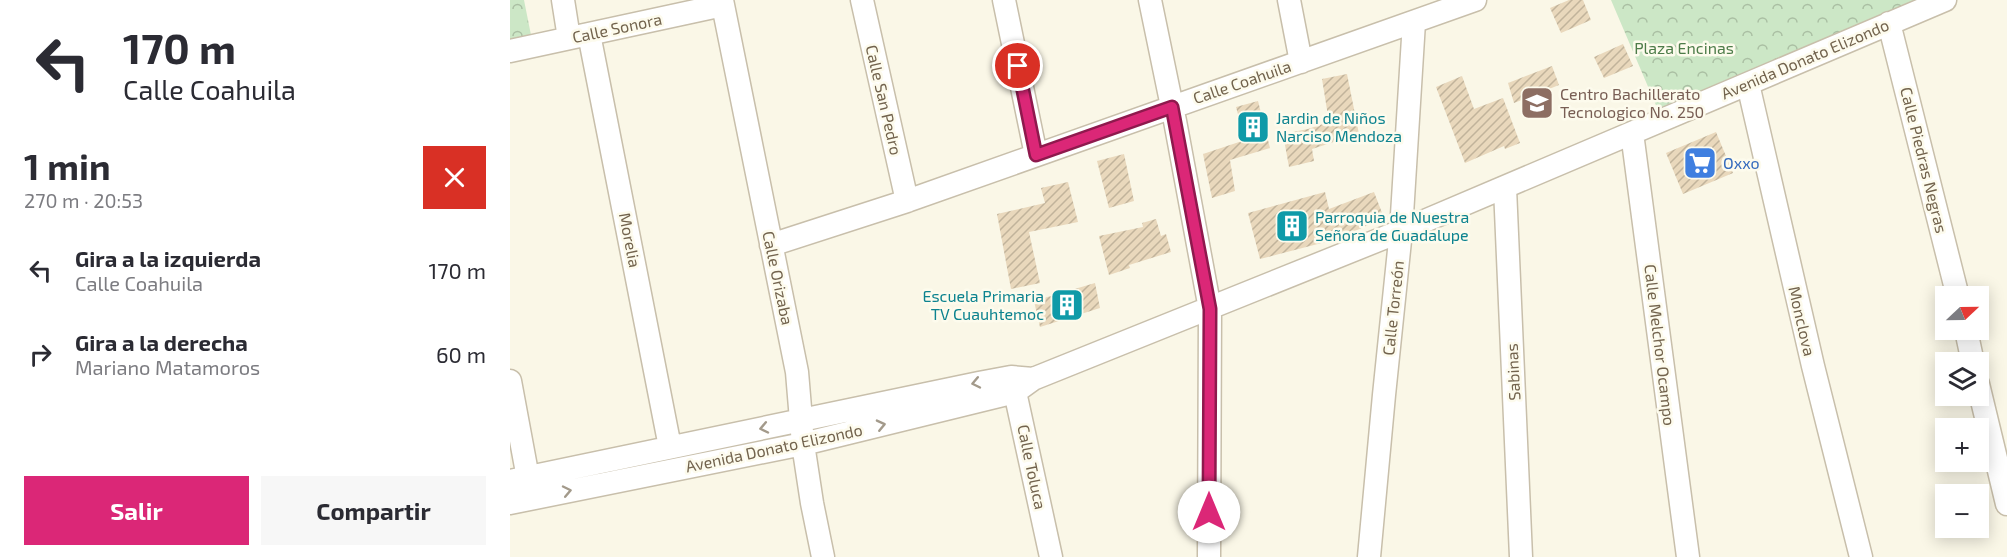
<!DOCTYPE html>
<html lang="es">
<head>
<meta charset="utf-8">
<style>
	:root { --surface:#fff; --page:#f7f7f7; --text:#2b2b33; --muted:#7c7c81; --accent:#db2777 }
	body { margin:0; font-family:"Exo 2",sans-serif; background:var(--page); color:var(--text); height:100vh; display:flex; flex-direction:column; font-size:22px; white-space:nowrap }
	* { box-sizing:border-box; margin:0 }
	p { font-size:20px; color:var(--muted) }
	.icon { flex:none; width:33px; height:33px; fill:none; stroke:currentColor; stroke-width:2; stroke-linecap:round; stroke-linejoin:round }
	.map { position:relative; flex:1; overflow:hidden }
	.drawer { display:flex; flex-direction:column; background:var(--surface); width:510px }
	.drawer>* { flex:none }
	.banner { background:#fff; color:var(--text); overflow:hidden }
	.needle { width:39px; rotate:68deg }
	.fabs { position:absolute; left:1425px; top:286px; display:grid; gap:12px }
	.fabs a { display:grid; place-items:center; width:54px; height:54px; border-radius:0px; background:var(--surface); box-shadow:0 3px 15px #0003; font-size:30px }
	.pin { position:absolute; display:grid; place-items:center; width:51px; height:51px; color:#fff; margin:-26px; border:3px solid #fff; border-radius:50%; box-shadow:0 2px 6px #0007 }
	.me { position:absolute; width:66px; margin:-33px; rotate:0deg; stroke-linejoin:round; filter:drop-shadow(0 0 4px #0008) }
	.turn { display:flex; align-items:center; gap:21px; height:126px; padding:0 24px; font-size:27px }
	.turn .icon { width:78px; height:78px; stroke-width:2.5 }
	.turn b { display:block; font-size:42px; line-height:51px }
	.round { display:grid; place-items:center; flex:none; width:63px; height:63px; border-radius:0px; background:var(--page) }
	.summary { display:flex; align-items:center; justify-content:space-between; height:102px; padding:0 24px }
	h1 { font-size:36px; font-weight:700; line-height:45px }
	.cta { display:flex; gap:12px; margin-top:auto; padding:12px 24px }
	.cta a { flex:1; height:69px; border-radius:0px; background:var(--accent); color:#fff; font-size:24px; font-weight:700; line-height:69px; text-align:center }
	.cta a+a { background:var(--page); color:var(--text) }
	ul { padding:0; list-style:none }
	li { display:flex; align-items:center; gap:18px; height:84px; padding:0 24px }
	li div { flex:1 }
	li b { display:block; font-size:22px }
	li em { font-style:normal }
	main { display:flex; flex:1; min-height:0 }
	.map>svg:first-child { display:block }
	.forest { fill:url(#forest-crowns) }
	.building { fill:url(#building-hatch) }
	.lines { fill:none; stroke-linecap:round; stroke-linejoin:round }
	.minor-casing { stroke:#c8bfab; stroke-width:25 }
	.minor { stroke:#fff; stroke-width:22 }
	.oneway { stroke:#a39a8b }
	.route-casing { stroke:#8e194d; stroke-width:15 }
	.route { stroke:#db2777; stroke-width:10 }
	.labels { text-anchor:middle; stroke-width:5; stroke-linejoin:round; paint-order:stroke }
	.street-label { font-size:16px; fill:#72634d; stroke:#fdfbed }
	.park-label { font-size:16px; fill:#4d7c49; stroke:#fdfbed }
	.education-label { font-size:16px; fill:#785e54; stroke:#fdfbed; text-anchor:start }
	.culture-label { font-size:16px; fill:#0d838f; stroke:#fdfbed; text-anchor:start }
	.shop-label { font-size:16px; fill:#366cbe; stroke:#fdfbed; text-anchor:start }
</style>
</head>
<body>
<main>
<section class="drawer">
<div class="banner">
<div class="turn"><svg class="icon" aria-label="left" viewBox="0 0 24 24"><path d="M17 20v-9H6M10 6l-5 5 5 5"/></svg><div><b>170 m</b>Calle Coahuila</div></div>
</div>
<div class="summary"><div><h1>1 min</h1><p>270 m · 20:53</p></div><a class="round" style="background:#d93025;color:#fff"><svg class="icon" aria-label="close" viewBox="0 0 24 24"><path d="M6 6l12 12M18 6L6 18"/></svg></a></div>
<ul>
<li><svg class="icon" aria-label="left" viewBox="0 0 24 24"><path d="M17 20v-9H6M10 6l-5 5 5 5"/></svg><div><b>Gira a la izquierda</b><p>Calle Coahuila</p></div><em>170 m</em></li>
<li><svg class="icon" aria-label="right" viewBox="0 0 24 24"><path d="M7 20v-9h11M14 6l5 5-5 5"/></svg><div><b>Gira a la derecha</b><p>Mariano Matamoros</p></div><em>60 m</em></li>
</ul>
<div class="cta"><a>Salir</a><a>Compartir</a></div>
</section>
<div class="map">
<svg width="1497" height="557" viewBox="0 0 1497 557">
	<defs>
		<pattern id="forest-crowns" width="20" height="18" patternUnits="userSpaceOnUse" patternTransform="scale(1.5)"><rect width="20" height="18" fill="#cce7c6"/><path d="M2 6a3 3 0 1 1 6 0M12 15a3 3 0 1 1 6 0" fill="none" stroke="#aabfa3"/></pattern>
		<pattern id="building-hatch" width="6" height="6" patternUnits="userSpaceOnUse" patternTransform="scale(1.5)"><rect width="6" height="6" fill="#e9d8bc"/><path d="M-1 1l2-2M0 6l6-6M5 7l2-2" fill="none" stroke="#c1b39b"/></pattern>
	</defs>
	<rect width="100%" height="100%" fill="#faf7e7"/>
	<path class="forest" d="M0,0H14L21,35L0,39Z
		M1101,0H1414L1148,110Z"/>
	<path class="building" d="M1059,0H1073L1081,20L1051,33L1040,8Z
		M1113,44L1123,66L1094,78L1084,57Z
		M1042,66L1049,85L1004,103L998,83Z
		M837,74L849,134L802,149L804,161L779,167L773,134L798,129L819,122L812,79Z
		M952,76L964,109L993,98L1010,143L995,149L994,146L955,163L926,87Z
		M748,101L760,148L720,160L725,191L702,198L693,154L735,140L726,107Z
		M1206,132L1223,173L1173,194L1156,153Z
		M614,154L624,201L599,208L587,161Z
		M558,182L568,222L519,232L530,283L501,289L487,214L535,203L531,188Z
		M815,192L819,209L864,192L874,218L827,239L750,259L738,213Z
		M646,219L651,236L656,234L661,252L619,265L620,268L599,275L589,236L633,227L632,223Z
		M585,283L590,308L530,327L524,301Z"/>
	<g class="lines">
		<g class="minor-casing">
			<path id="minor" d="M53,0L59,38
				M212,0L287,372L293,444L302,503L313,557
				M352,0L397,201
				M494,0L526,155
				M640,0L665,121L700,309L699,557
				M779,0L791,62
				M1379,23L1448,297
				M79,34L160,447
				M0,51L213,5
				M1238,84L1303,366L1351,557
				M1122,133L1178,557
				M995,188L1011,557
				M261,245L397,201L965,0
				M1456,330L1463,363
				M502,378L541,557
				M0,381L18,478
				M1468,384L1497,504
				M0,481L469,383L501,377L523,379
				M0,503L293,444L505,392L523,379L891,231L1435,0
				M859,557L874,395L891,231L904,22"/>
		</g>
		<use href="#minor" class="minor"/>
	</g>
	<defs><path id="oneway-chevron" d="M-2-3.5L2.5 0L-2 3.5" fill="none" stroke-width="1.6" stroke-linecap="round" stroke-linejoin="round" transform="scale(1.5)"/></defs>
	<g class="oneway">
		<use href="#oneway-chevron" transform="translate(466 383) rotate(168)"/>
		<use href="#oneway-chevron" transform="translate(371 425) rotate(-13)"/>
		<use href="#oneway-chevron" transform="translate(254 428) rotate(168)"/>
		<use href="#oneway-chevron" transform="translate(57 491) rotate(-12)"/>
	</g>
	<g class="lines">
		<g class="route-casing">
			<path id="route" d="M508,66L526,155L662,107L700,309L699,512"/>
		</g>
		<use href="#route" class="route"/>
	</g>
	<defs>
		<g id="school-square" transform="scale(1.725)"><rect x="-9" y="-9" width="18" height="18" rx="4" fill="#8d6e63" stroke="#fdfbed"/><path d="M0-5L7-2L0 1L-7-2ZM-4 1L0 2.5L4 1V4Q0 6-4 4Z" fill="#fff"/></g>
		<g id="building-square" transform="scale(1.725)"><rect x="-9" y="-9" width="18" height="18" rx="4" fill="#0f9aa8" stroke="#fdfbed"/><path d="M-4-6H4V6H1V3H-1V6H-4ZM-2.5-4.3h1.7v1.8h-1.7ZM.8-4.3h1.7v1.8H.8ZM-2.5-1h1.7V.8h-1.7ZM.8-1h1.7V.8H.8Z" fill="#fff"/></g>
		<g id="supermarket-square" transform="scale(1.725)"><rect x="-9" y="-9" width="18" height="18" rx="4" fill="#3f7fe0" stroke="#fdfbed"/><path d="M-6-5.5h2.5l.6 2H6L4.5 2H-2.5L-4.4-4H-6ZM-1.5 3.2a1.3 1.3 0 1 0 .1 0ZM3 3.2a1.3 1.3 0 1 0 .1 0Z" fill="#fff"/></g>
	</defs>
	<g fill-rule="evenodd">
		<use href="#school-square" x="1027" y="103"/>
		<use href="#building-square" x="743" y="127"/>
		<use href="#supermarket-square" x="1190" y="163"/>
		<use href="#building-square" x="782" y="226"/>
		<use href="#building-square" x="557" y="305"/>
	</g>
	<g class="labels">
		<g class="street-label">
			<text transform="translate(107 28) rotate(-12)" y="6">Calle Sonora</text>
			<text transform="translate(1295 59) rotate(-23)" y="6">Avenida Donato Elizondo</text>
			<text transform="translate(732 82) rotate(-19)" y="6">Calle Coahuila</text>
			<text transform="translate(374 100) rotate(77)" y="6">Calle San Pedro</text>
			<text transform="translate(1414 160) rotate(76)" y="6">Calle Piedras Negras</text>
			<text transform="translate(120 240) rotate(79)" y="6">Morelia</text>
			<text transform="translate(268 278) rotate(78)" y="6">Calle Orizaba</text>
			<text transform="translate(883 308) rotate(-84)" y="6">Calle Torreón</text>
			<text transform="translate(1292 321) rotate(77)" y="6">Monclova</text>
			<text transform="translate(1150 345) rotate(83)" y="6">Calle Melchor Ocampo</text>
			<text transform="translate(1003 372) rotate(-93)" y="6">Sabinas</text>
			<text transform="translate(264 448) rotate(-12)" y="6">Avenida Donato Elizondo</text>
			<text transform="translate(522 467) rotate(78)" y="6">Calle Toluca</text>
		</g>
		<g class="park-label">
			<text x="1174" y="54">Plaza Encinas</text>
		</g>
		<g class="education-label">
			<text x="1050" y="100">Centro Bachillerato<tspan x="1050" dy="18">Tecnologico No. 250</tspan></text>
		</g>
		<g class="culture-label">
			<text x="766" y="124">Jardin de Niños<tspan x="766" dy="18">Narciso Mendoza</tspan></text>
			<text x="805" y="223">Parroquia de Nuestra<tspan x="805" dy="18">Señora de Guadalupe</tspan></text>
			<text x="534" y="302" text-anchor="end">Escuela Primaria<tspan x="534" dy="18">TV Cuauhtemoc</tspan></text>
		</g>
		<g class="shop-label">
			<text x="1213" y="169">Oxxo</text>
		</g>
	</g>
</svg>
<div class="fabs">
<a><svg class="needle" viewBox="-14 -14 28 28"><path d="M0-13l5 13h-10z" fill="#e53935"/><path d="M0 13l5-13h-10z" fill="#7c7c81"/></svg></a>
<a><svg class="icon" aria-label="layers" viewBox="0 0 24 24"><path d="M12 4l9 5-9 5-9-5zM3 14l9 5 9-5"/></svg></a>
<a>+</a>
<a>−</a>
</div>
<div class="pin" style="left:508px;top:66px;background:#d93025"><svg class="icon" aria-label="arrive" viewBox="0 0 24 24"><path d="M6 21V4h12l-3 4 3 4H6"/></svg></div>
<svg class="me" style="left:699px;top:512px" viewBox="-20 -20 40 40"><circle r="19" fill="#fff"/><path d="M0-13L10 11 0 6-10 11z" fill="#db2777"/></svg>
</div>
</main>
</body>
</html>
